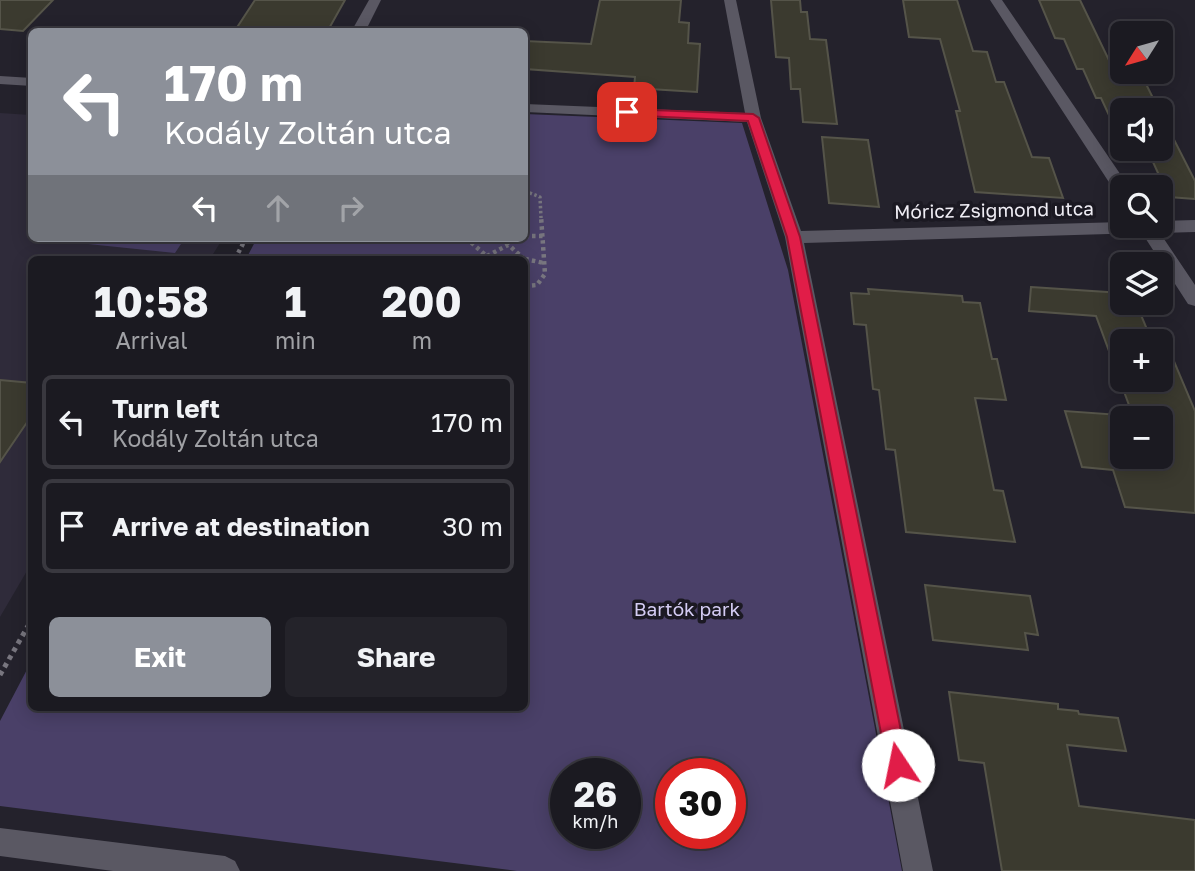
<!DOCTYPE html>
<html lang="en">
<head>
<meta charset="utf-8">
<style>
	:root { --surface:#1b1a21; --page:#24232a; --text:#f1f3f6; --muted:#a0a1a5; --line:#39383f; --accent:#8c9099 }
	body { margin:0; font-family:"Golos Text",sans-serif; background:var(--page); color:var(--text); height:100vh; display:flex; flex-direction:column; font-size:26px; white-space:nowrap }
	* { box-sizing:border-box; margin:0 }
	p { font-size:23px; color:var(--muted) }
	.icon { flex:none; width:38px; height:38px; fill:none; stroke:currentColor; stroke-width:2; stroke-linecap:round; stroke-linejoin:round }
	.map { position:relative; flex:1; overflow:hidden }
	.side { position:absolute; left:28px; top:256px; width:500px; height:455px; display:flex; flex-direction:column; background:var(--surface); border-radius:10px; box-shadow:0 4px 18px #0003,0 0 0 2px var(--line) }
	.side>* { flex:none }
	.top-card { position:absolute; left:28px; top:28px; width:500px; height:214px; border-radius:10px; box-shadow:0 4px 18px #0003,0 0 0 2px var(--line); background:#8c9099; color:#fff; overflow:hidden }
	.needle { width:46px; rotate:233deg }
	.buttons { position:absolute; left:1110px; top:21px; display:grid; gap:14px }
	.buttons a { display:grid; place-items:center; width:63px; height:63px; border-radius:10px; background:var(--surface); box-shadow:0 4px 18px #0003,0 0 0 2px var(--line); font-size:35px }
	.speed { position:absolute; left:550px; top:758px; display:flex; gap:14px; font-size:35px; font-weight:700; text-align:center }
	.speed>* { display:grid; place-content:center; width:91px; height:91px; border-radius:50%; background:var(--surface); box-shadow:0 4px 18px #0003,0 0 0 2px var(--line); line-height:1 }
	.speed small { font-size:18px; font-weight:400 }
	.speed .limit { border:10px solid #d22; background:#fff; color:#111 }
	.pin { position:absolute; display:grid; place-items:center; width:60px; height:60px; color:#fff; margin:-30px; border-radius:14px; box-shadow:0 4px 10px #0006 }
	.me { position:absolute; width:77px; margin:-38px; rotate:349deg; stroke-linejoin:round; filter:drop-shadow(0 0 5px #0008) }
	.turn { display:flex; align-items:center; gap:24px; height:147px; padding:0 21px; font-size:32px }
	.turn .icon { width:91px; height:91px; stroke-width:2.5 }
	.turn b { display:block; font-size:49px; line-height:60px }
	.lanes { display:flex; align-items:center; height:66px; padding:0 21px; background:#0003; justify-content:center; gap:35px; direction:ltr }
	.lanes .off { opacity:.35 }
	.eta { display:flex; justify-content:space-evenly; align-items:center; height:119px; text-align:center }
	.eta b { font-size:42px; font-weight:700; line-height:49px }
	.button { display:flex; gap:14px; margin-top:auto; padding:14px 21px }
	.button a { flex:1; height:80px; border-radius:10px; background:var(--accent); color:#fff; font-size:28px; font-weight:700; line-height:80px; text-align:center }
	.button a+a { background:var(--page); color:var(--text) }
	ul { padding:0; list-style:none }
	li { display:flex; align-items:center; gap:21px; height:94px; margin:0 14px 10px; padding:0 7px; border:4px solid var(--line); border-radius:10px }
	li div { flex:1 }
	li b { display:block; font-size:26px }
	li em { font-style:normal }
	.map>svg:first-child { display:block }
	.built { fill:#2f2b3a }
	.green { fill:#4a4068; fill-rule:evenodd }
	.building { fill:#3b3a2f; stroke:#555449; stroke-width:2; fill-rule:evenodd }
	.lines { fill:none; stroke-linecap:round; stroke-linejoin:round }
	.path-far2 { stroke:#78767f; stroke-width:3.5; stroke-dasharray:2.5 2.5; stroke-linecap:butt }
	.path-far1 { stroke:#78767f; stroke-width:4.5; stroke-dasharray:3.5 3.5; stroke-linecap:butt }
	.path { stroke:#78767f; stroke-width:5; stroke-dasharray:4.5 4.5; stroke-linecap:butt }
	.minor { fill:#5a5863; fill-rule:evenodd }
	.route { fill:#e11d48; stroke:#92132f; stroke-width:2 }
	.labels { text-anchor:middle; stroke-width:7; stroke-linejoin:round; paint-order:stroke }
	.street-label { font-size:19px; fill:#efedf4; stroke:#1b1922 }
	.park-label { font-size:19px; fill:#d4ccf3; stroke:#1b1922 }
</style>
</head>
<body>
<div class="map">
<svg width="1195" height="871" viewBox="0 0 1195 871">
	<rect width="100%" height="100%" fill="#24222c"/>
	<path class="built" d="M0,113L31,115L32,238H223L210,259H32L31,564L0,617Z"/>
	<path class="green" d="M525,114L742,123L788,270L902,871H517L0,806V721L31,662L32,707H525V259H246L257,238H525ZM565,774H625V833H565ZM670,774H730V833H670Z
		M93,238H185L175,253L88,244Z"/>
	<path class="building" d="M0,0H53L23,31L0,29Z
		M255,0H345L327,32H234Z
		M600,0H681L679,22L689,23L688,43L700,44L697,92L634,88L635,77L525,69V41L591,44Z
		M771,0H800L801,12H807L810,39L826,40L837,124L803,122L800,89H791L789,58L776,57Z
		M903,0H957L973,51L987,52L996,82H1004L1032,157L1049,158L1063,198L975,192L956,111H960L940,39L909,37Z
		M1039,0H1080L1119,81L1145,82L1159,110H1122V129L1115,128L1101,98H1096L1083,69H1077L1064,39L1055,38Z
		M1160,112L1195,181V199L1169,197L1153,162L1140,161L1134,149H1160Z
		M822,137L868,140L879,207L829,203Z
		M1031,287L1122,293V303H1136L1151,339L1165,340L1195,411V513L1125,507L1113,470L1082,467L1065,411L1133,416L1096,316L1029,311ZM1122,341H1160V380H1122ZM1122,418H1160V457H1122Z
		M868,289L962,296L963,302L980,303L992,359H997L1006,400L975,398L994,490L1003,491L1015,542L906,532L895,450L886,449L879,390L873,389L866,325L854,324L851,293L869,294Z
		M0,380L32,383V415L0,462Z
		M925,585L1030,596L1038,635L1025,633L1028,650L933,640Z
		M949,692L1058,704V709L1078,711L1079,714L1118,718L1126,751L1067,745L1079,806L1195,820V871H1002L984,763L959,760Z"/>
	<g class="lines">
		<path class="path-far2" d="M525,191L540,197L541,218"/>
		<path class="path-far1" d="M525,236H543
			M466,238L490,259
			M501,238L524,259
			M487,256L508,245
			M235,259L246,238
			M525,259L544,263
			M525,286L537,285L545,274L541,216"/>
		<path class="path" d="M0,675L32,619"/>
		<path class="minor" d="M369,0H381L365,32H351Z
			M724,0H736L761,118L801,231L1122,222V226H1160V221L1195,220V232L1160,233L1195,285V306L1188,304L1142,233L804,243L933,871H903L785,237L747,122L525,112V104L745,113Z
			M990,0H1002L1129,187H1122V194L1116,193Z
			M0,76L32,78V86L0,84Z
			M0,828L225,856L235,861L240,871H113L0,856Z"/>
	</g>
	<path class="route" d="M627,109L753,114L759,118L800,237L908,765L905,773L898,776L890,773L887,765L787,237L748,121L623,115V110Z"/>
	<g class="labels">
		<g class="street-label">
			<text transform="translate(994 210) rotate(-1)" y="7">Móricz Zsigmond utca</text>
		</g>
		<g class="park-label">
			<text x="687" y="616">Bartók park</text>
		</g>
	</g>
</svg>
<div class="buttons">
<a><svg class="needle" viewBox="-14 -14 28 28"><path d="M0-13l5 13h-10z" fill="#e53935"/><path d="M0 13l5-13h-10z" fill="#a0a1a5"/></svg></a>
<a><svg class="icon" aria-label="sound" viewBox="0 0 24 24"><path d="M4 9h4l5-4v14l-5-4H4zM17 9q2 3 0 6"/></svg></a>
<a><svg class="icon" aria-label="search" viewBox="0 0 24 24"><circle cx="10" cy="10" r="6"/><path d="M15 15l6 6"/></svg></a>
<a><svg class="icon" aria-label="layers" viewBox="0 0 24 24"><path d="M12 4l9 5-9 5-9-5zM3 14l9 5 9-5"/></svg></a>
<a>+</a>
<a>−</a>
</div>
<div class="speed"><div>26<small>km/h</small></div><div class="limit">30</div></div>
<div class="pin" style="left:627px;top:112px;background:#d93025"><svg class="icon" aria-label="arrive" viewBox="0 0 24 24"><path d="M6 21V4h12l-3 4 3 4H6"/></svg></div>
<svg class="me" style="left:898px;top:765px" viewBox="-20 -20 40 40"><circle r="19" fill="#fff"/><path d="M0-13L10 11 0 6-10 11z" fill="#e11d48"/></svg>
<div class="top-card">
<div class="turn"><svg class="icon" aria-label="left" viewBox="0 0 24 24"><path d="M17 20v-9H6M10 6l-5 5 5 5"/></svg><div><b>170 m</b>Kodály Zoltán utca</div></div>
<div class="lanes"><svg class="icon" aria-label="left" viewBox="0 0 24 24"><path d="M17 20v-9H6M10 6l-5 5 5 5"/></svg><svg class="icon off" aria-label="ahead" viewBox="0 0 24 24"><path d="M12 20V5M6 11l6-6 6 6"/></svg><svg class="icon off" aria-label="right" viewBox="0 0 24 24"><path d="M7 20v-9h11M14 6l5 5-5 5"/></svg></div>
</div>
<section class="side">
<div class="eta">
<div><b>10:58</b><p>Arrival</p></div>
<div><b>1</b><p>min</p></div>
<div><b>200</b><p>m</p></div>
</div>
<ul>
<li><svg class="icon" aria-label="left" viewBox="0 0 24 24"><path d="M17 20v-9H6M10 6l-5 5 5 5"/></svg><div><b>Turn left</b><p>Kodály Zoltán utca</p></div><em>170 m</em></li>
<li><svg class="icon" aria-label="arrive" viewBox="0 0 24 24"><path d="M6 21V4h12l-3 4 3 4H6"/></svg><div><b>Arrive at destination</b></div><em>30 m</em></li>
</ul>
<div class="button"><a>Exit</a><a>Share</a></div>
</section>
</div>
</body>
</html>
